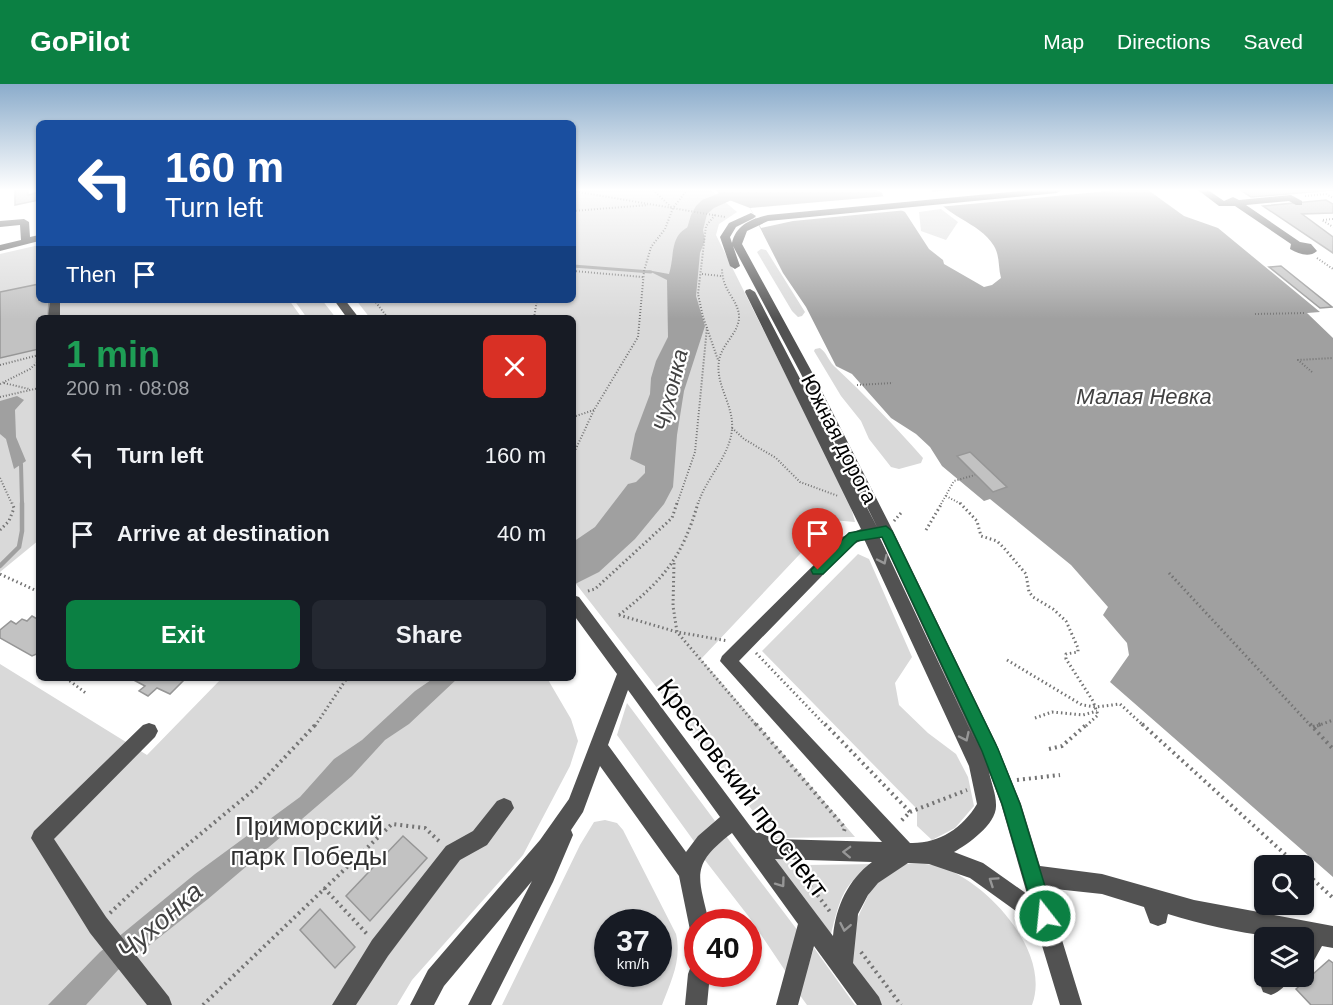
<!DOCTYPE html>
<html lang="en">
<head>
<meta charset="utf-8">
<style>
	:root { --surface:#171b24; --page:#242831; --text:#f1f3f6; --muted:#9ea1a6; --accent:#0b8043 }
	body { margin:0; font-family:Helvetica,sans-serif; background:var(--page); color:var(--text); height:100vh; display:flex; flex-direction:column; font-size:22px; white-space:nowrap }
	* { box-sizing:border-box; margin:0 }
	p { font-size:20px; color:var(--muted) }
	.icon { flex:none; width:33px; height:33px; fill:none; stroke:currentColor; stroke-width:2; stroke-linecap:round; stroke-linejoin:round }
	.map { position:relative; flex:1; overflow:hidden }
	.sheet { position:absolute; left:36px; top:231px; width:540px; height:366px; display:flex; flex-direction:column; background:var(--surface); border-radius:9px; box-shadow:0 2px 4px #0004 }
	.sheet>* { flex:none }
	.top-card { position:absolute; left:36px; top:36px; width:540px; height:183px; border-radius:9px; box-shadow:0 2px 4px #0004; background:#1a4fa0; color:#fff; overflow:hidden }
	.fabs { position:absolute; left:1254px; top:771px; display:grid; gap:12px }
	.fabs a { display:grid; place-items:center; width:60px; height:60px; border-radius:9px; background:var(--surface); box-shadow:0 2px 4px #0004; font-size:30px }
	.speed { position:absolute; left:594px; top:825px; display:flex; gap:12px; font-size:30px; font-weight:700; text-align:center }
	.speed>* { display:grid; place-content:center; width:78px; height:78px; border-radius:50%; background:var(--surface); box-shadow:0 2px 4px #0004; line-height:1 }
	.speed small { font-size:15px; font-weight:400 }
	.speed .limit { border:9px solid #d22; background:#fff; color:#111 }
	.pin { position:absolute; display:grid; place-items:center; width:51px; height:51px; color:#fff; margin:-62px -26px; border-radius:50% 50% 50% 0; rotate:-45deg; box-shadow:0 0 6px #0007 }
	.pin .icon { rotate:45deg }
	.me { position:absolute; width:66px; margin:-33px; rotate:344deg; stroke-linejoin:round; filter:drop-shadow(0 0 4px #0008) }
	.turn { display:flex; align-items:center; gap:21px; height:126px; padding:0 30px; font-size:27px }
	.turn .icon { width:78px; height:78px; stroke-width:2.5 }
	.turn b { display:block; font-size:42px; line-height:51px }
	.then { display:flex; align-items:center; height:57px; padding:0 30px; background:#0003; gap:12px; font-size:22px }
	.round { display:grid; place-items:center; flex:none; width:63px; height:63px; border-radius:9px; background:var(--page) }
	.summary { display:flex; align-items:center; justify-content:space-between; height:102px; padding:0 30px }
	h1 { font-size:36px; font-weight:700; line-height:45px; color:#1e9e55 }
	.cta { display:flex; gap:12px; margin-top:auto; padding:12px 30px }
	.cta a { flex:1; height:69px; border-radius:9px; background:var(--accent); color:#fff; font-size:24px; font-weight:700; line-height:69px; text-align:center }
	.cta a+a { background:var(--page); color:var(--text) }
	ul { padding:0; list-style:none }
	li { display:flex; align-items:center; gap:18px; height:78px; padding:0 30px }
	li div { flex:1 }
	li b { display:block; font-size:22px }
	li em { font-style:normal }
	header { display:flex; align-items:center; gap:36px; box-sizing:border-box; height:84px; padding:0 30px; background:var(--accent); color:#fff }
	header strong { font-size:28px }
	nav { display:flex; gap:33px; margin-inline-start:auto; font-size:21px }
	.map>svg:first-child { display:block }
	.green { fill:#d9d9d9; fill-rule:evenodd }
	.water { fill:#a0a0a0 }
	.pier { fill:#fff }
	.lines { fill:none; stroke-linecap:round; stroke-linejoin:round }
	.stream-far2 { stroke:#a0a0a0; stroke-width:3 }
	.stream-far1 { stroke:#a0a0a0; stroke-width:4 }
	.stream { stroke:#a0a0a0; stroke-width:4.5 }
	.river { fill:#a0a0a0; fill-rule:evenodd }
	.building { fill:#c2c2c2; stroke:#969696; stroke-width:1.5 }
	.path-far2 { stroke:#747474; stroke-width:2; stroke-dasharray:1 2; stroke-linecap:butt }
	.path-far1 { stroke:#747474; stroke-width:3; stroke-dasharray:1.5 3; stroke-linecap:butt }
	.path { stroke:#747474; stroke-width:4; stroke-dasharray:2 4; stroke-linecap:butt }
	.minor { fill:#525252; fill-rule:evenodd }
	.oneway { stroke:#979797 }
	.route { fill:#0b8043; stroke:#07532c; stroke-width:1.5 }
	.labels { text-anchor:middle; stroke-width:4.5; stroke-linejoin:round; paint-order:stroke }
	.street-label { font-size:21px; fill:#000; stroke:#fff }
	.water-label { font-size:22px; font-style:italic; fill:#414141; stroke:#fff }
	.near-street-label { font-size:26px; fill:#000; stroke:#fff }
	.near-park-label { font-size:26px; fill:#303030; stroke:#fff }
	.near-water-label { font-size:27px; font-style:italic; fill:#414141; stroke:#fff }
</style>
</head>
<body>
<header>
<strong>GoPilot</strong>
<nav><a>Map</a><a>Directions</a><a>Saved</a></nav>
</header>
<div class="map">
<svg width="1333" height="921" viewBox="0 0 1333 921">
	<rect width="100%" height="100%" fill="#fff"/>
	<path class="green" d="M573,106H711L737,128L719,140L716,151L850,420L855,438L832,436L701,575L855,753L774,754L573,496V234H370L356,216H573Z
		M941,125L958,138L946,156L921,147L919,128Z
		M39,161V216H289L302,234H39V456L0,488V170Z
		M761,165L766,166L768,169L805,228L802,232L798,233L792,227L757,168Z
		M294,216H322L336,234H307Z
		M820,264C827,269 828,276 834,282C865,311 895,342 923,374L921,379L899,385L891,383L869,355L861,337L841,312L814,267L815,265Z
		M858,470L869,475L912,573L895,599L899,621L928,649L956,670L968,693L974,722L955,744L932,756L917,742V725L762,567Z
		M0,580L147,671L222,594H547L571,635L578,657L570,682L523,771L412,896L397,921H0Z
		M627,619L715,737L696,760L617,651Z
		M605,736L617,739L623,746L676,850C682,876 671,897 662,921H502L580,761L594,738ZM608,838H658V890H608Z
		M726,752L798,847L786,888L749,833L701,771Z
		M772,773L807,781L876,780C843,797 840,815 831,850Z
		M901,780C912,780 927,779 938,782C986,796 1052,868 1032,921H882L853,881L849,852L873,801Z
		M814,864L855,921H807L799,910Z"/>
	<path class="water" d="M715,106H877L882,109L886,119L905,128L929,165L943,176L944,180L984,203L992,201L1001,194C998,183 1000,172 994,162C979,137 943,133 931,106H1148L1184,132L1218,144L1320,228L1307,229L1333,254V793L1110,598L1129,571L1127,559L1103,531L1108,523L1071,481L990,415L984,417L942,382L930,363L916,350L891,334L852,290L836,282L806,223L783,189L750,124L724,114Z
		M691,142L703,146L705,156L700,169L696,212L705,242L684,307L677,351L673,403L664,420L635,455L599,488L573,501V458L595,443L628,400L636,398L645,389V382L630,375L635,350L650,310L651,294L656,277L668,253L667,196L647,186L669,190C675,172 669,150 691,142Z
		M17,312L24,316L15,326L16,353L26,377L14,385L6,355L0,350V317Z
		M434,594H458L409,640L385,656L352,692L295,741L208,815L118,886L86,921H48L100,868L195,790L300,713L334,675L362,656L415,607Z"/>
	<path class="pier" d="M953,106H1119L938,123L934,120L929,108Z
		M887,112L889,117L907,126L793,137L761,144L750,124Z"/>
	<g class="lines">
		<path class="stream-far2" d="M573,182L651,188"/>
		<path class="stream-far1" d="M21,380L22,420"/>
		<path class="stream" d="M0,482L19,463L22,447V419"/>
		<path class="river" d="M727,106H749L747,109L714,124L707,130L695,178L692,182H680L677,178L691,131L696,122L702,116Z"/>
	</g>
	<path class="building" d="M28,106V111L39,108V116L15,121V107Z
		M1240,106H1333L1251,113Z
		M1326,116L1333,120V129L1302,130L1333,153V169L1263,122Z
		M1281,182L1332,223L1320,224L1269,183Z
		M39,200V216H49L48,234H39V265L0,274V208Z
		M970,368L1007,403L993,408L957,372Z
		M32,532L39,536V569L32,572L0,554V546L11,537L16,540L22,535L27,537Z
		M130,594H186L170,610L157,604L148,612L139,607L145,602Z
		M403,752L427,774L370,837L346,812Z
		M320,825L355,863L335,884L300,846Z
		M1329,876L1333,879V921H1311L1296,905Z"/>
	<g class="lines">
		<path class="path-far2" d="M653,106L671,123
			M573,107L725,133
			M1305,112L1326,110L1333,114
			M573,127L648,121
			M715,131L706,142L698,210L703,233L718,276
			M1333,135L1322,136L1333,143
			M1317,174L1333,185
			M573,187L643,193
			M702,190L721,192
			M374,216L388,234
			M1255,230L1306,229
			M534,234L537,216
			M0,281L39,271
			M1312,288L1298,276L1333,274
			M4,299L29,305
			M0,300L30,285L39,277
			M857,301L893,299
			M0,313L39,304
			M573,333L594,326
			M732,344L744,355L776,374L800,398L838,412
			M573,371L594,326L638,253L644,187L651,163L665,145L673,124L687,106
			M0,394L12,420
			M946,412L961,420
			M677,420L695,368L707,243
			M698,420C706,394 730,372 732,345C734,321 715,301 719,277C721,260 740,249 739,231C737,214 722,207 722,184
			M941,420L954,397L975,391"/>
		<path class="path-far1" d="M960,419L977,437L981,452L997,457L1004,464L1026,490L1029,508L1033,513L1053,525L1066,537L1078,564V568L1066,570V575L1093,617L1098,631L1086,642
			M894,437L901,429
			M0,446L9,437L14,424L12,419
			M926,446L942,419
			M674,479L673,522L677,548L757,642
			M1169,489L1311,642
			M0,490L39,508
			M588,507L595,505L672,434L677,419
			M619,531L677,548L728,557
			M619,531C664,495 682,474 698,419
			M756,569L826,642
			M1007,576L1082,621L1096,623L1120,620L1144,642
			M66,594L87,610
			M1035,634L1052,628L1083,631L1097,627
			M315,642L347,594
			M1317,642L1333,636"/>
		<path class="path" d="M756,640L845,744L843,750
			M825,640L910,728L900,738
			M1142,640L1298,782
			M1310,640L1333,665
			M1313,643L1321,640
			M1049,665L1062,662L1087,640
			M1017,696L1060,691
			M910,728L967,706
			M1304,787L1333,814
			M803,792L831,829
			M324,804L368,851
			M110,829L145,796L256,704L316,640
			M861,868L901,921
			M203,921L392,740L425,744L441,759"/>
		<path class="minor" d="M1030,106H1061L1057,109L768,137L747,147L742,160L813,290L893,447L996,659L1021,720L1040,782L1102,790L1194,816L1333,842V864L1322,862L1312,880L1304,883V854C1258,854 1211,843 1168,830L1166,839L1158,842L1150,839L1144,823L1102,810L1046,804L1082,921H1060L1040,855L1020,830L970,794L929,780L908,779L878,799L868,811L858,830L853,879L879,913L882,921H857L814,862L798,921H776L798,840L732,749C690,781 698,791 709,838H698V849L690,846L679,792L600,682L583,728L571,746L573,751L553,798L491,921H468L532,797L444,902L434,921H410L428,886L540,756L569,715L617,590L573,530V511L579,513L753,746L775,755L882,758L720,577L722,572L842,453L861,445L745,208L746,206L750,205L755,208L877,443L801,290L733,162L740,182L735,185L730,182L720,153L729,139L751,129L756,132L754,134L736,143L730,153L732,159C736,141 751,135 768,131ZM881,453L976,658L880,454ZM864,455L969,682L977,720C962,745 938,760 910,759L739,577L852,461ZM628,606L720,733L698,752L686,768L608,661ZM989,688L1001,720L1027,810L983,779L954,768C968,760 997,740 996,721C996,710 991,698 989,688ZM775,775L872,778C848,796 836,822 833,852Z
			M1198,106H1208L1224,117L1233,113L1239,116L1291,111L1302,117V121H1296L1289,117L1246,121L1300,158L1311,160L1317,167C1309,174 1299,170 1290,165L1291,160L1235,122H1219Z
			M24,135L29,138L30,153L39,151V157L0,167V161L21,156L20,141L0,143V137Z
			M50,216H60V234H48Z
			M334,216H345L359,234H347Z
			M149,639L155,641L158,647L155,653L54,755L106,833L169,913L172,921H147L90,849L31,754L34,747L143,641Z
			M504,714L511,717L514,724L487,761L460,776L388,872L356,921H332L372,856L446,762L473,747L497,717Z
			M698,879V890H710L707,921H685L688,890L691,882Z
			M1264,891V892H1290C1286,902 1281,907 1271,911L1263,908L1260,900Z"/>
	</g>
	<defs><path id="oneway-chevron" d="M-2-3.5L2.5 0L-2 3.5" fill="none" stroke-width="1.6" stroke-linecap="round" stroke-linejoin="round" transform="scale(1.5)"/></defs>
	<g class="oneway">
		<use href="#oneway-chevron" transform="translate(883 476) rotate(65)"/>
		<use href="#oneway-chevron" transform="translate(965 653) rotate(65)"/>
		<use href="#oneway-chevron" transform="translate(847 768) rotate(-178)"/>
		<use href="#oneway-chevron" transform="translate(993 797) rotate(-146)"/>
		<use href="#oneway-chevron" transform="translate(781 799) rotate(54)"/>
		<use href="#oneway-chevron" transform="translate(845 843) rotate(101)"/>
	</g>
	<linearGradient id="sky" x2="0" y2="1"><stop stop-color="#8baccb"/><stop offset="0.45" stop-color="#fff"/><stop offset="1" stop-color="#fff" stop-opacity="0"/></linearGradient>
	<rect width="1333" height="235" fill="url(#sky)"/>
	<path class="route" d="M886,442L892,447L998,665L1020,720L1054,832L1052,838L1045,841L1038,838L1035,832L1002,720L982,667L882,453L857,457L823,490H813L811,486L849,449Z"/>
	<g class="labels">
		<g class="street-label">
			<text transform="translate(839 355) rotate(63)" y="7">Южная дорога</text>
		</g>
		<g class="water-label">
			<text transform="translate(670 306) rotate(-76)" y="8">Чухонка</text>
			<text x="1144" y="320">Малая Невка</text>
		</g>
		<g class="near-street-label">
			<text transform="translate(743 704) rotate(53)" y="9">Крестовский проспект</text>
		</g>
		<g class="near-park-label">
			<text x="309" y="751">Приморский<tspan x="309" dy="30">парк Победы</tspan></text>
		</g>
		<g class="near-water-label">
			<text transform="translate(160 837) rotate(-41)" y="9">Чухонка</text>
		</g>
	</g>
</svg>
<div class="fabs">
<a><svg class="icon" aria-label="search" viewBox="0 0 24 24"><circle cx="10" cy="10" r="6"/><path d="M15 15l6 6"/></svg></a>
<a><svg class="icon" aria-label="layers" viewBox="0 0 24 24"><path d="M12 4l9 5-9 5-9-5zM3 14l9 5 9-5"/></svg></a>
</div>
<div class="speed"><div>37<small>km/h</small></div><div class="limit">40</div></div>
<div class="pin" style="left:818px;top:486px;background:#d93025"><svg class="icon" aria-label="arrive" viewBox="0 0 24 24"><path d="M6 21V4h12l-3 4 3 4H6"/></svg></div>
<svg class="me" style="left:1045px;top:832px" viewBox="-20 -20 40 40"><circle r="17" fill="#0b8043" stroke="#fff" stroke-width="3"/><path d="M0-11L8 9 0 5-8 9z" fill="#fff"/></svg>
<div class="top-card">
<div class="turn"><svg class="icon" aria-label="left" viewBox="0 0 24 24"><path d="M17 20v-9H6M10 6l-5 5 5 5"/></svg><div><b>160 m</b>Turn left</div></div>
<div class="then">Then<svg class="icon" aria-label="arrive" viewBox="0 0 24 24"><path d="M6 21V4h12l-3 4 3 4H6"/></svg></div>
</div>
<section class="sheet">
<div class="summary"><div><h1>1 min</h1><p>200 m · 08:08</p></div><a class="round" style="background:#d93025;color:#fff"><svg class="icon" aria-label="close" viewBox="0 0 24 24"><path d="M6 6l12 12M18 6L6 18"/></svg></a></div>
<ul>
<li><svg class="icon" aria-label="left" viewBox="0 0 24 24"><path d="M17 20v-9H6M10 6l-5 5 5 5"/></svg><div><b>Turn left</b></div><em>160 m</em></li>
<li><svg class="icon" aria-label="arrive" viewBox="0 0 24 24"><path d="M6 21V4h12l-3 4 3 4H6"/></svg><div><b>Arrive at destination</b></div><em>40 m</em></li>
</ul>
<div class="cta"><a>Exit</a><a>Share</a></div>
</section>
</div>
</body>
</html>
